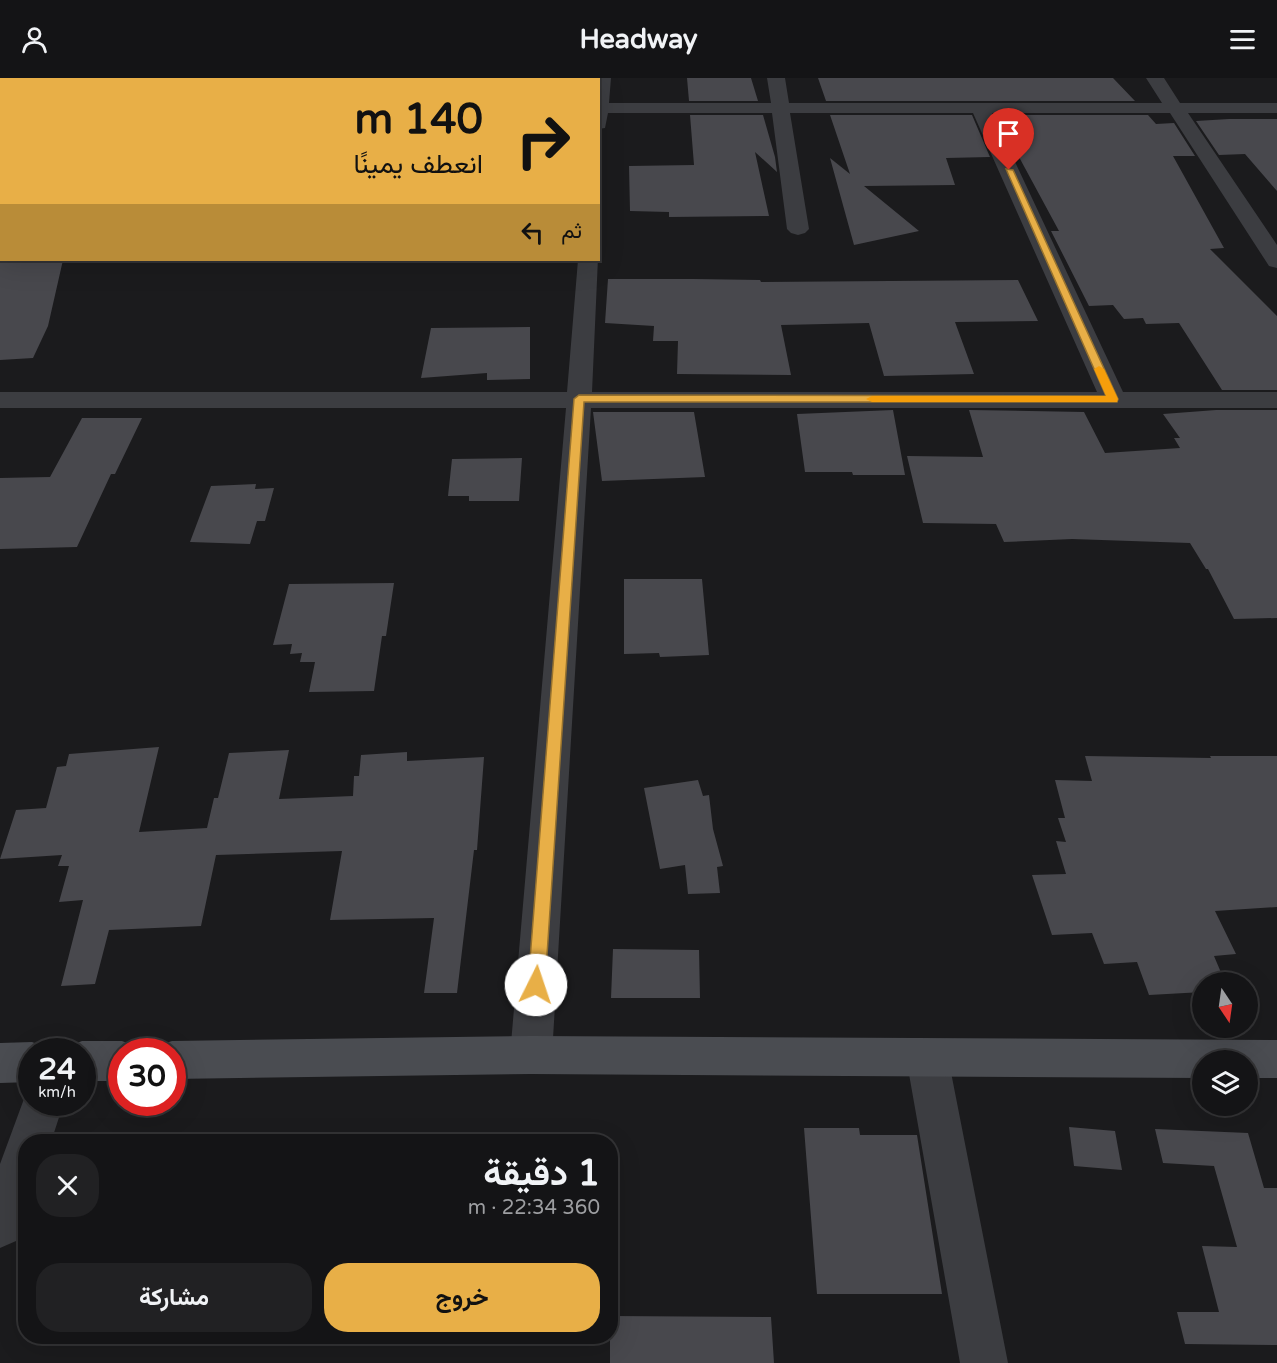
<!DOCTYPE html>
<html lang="ar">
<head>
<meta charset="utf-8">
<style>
	:root { --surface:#141416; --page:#212123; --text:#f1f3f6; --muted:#9d9ea1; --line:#333335; --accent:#e8af47 }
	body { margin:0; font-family:"Varela Round",Vazirmatn,sans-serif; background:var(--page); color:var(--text); direction:rtl; height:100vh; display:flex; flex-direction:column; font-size:22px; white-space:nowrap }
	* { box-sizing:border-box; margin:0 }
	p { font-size:20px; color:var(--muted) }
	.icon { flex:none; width:33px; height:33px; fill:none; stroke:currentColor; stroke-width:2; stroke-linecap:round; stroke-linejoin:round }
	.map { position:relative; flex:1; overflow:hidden; direction:ltr }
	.side { position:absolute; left:18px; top:1056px; width:600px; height:210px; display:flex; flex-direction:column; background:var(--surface); border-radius:24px; box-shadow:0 6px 24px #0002,0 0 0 2px var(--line); direction:rtl }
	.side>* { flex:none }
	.guide { position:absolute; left:0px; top:0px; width:600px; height:183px; box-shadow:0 6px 24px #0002,0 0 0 2px var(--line); direction:rtl; background:#e8af47; color:#111; overflow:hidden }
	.needle { width:39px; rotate:167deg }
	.buttons { position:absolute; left:1192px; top:894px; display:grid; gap:12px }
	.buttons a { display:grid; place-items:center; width:66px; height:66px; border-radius:50%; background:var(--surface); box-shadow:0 6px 24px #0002,0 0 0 2px var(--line); font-size:30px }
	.speed { position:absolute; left:18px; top:960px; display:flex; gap:12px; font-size:30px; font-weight:700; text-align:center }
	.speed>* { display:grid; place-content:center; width:78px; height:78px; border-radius:50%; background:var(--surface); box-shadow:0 6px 24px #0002,0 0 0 2px var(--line); line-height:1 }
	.speed small { font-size:15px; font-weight:400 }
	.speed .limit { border:9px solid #d22; background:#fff; color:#111 }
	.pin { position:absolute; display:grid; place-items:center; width:51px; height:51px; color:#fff; margin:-62px -26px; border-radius:50% 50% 50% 0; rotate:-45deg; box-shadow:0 0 6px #0007 }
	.pin .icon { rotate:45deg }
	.me { position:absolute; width:66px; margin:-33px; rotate:4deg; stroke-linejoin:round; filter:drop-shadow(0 0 4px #0008) }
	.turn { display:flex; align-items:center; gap:21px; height:126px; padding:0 18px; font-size:27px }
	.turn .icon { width:78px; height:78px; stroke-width:2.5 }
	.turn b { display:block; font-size:42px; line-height:51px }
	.then { display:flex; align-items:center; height:57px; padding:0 18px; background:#0003; gap:12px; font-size:22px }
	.round { display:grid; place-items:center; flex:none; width:63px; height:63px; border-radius:24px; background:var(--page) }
	.head { display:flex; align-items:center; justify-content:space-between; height:102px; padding:0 18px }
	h1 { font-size:36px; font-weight:700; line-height:45px }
	.primary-button { display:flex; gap:12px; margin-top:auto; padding:12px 18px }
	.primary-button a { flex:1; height:69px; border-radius:24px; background:var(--accent); color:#111; font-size:24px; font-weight:700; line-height:69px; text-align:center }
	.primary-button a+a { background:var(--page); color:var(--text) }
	header { display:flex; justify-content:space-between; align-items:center; height:78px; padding:0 18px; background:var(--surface); font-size:27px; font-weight:700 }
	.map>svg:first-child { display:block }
	.building { fill:#48484d }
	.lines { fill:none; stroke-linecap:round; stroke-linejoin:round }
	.street { fill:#3c3d41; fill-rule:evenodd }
	.secondary { fill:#4a4c51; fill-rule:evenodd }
	.route { fill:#e8af47; stroke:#97722e; stroke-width:1.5 }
	.slow { fill:#f59e0b }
</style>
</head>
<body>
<header><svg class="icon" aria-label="menu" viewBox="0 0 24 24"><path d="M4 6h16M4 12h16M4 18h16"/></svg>Headway<svg class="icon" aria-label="person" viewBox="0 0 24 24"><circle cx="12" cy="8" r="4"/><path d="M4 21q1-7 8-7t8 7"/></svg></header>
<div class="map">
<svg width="1277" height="1285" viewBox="0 0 1277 1285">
	<rect width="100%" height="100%" fill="#1b1b1d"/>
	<path class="building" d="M687,0H751L758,23H689Z
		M818,0H1113L1135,23H826Z
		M690,37H763L775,79L777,94L755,74L769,138L669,139V134L630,133L629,88L694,87Z
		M830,37H972L990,79L946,80L955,107L864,108L919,153L854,167L830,80L850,96Z
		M996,37H1148L1156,46L1174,45L1195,78H1173L1224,170L1210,171L1277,238V312H1222L1179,245L1146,246L1143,240L1124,241L1113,227L1089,228L1051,153H1059L1019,79H1015Z
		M1229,41H1277V113L1245,76L1219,77L1196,43Z
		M0,182H63L48,248L33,280L0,282Z
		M608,201H694L760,202L761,204L1018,202L1038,243L955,244L974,296L884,298L869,245L781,247L791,297L677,296L678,263H653L654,248L605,245Z
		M530,249V301L487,302V295L421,300L431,250Z
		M893,332L905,397H853L852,394H805L797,336Z
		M969,332L1084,334L1105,375L1180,370L1174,360H1180L1163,336L1216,332H1277V540L1234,541L1208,491H1206L1190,465L1072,461L1004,464L996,446L923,445L907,378L983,379Z
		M593,334H694L705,399L602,403Z
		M82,340H142L115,396H111L77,469L0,471V400L50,399Z
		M522,380L519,423H469V418H448L452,381Z
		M256,406L255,411L274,410L265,443H257L250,466L190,464L211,408Z
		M624,501H702L709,577L660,579L659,575L624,576Z
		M394,505L386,558H382L374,613L309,614L315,584H300L302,575L290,576L292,566L273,567L289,506Z
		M159,669L139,754L207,750L214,720H218L229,675L289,672L279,721L353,718L354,698H359L361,677L407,674V683L484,679L477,772H474L457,915H424L434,840L330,842L342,773L216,777L201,848L109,852L95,906L61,908L83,822L59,824L69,788H58L62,777L0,781L16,732L46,730L57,689L66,688L69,676Z
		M1085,678L1211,680L1210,678H1277V829L1215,833L1236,876L1214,878L1225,904H1203V914L1149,917L1137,884L1104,886L1092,855L1052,857L1032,797L1066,796L1056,763L1066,764L1058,740H1065L1055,702L1092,703Z
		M698,702L703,718L709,717L713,751L723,788L717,789L720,815L688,816L685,787L660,791L644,710Z
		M613,871L699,872L700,920H611Z
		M1069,1049L1115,1053L1122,1092L1074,1088Z
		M804,1050H859L860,1057H917L942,1216H817Z
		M1155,1051L1248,1055L1264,1110H1277V1267L1185,1266L1177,1234H1219L1202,1168L1237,1169L1214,1088L1163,1085Z
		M610,1238L771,1239L774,1285H610Z"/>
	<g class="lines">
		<path class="street" d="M418,0H436L418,2Z
			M593,0H611L609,25H771L767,0H785L789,25H1162L1146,0H1164L1180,25H1277V35H1188L1277,167V190L1269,188L1170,35H992L1123,314H1277V330H591L552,977L546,991L531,996L516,991L510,977L566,330H0V314H567L578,182L598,180L592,314H1097L973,35H790L809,151L805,155L798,157L791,155L787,151L772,35H608L605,50L598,51V2Z
			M927,960L942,965L948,979L1008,1285H960L906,979L912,965Z
			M32,1008V1024H64L51,1064H26V1139L16,1163L0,1170V1086L28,1010Z"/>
		<path class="secondary" d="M10,0H28L10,2Z
			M0,15H2L0,27Z
			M0,42H2L0,55Z
			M531,958L1277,962V1000H1248V982H1203V1000L531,996L172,1001V974H155L157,968L172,963Z
			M82,963H122L137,969L138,974H122V1003H82V974H66L67,969Z
			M32,964L47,970L48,974H32V1004L0,1005V965Z"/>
	</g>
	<path class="route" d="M1006,91L1013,92L1118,321L1117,324H584L545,907L542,912L536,914L531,912L528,907L574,321L579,317L1106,318Z"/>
	<path class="slow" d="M1099,288L1104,291L1118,321L1117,324H872L866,321L872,318H1106L1094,291Z"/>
</svg>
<div class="buttons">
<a><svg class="needle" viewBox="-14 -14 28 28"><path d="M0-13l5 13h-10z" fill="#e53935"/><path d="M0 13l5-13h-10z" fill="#9d9ea1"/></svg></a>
<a><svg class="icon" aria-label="layers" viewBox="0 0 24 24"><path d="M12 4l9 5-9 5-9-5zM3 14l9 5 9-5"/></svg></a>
</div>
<div class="speed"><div>24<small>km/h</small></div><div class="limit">30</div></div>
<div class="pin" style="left:1009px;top:92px;background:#d93025"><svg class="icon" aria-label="arrive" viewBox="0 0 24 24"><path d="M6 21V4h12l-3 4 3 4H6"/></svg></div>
<svg class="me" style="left:536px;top:907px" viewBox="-20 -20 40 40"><circle r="19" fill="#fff"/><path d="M0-13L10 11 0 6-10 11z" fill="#e8af47"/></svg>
<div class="guide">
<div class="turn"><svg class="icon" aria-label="right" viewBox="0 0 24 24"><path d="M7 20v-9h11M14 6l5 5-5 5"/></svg><div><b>140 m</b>انعطف يمينًا</div></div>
<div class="then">ثم<svg class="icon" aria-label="left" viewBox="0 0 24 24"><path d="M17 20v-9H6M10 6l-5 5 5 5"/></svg></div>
</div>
<section class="side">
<div class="head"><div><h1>1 دقيقة</h1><p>360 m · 22:34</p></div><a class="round"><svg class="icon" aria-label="close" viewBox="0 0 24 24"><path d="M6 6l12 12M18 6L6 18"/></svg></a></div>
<div class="primary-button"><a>خروج</a><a>مشاركة</a></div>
</section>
</div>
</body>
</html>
